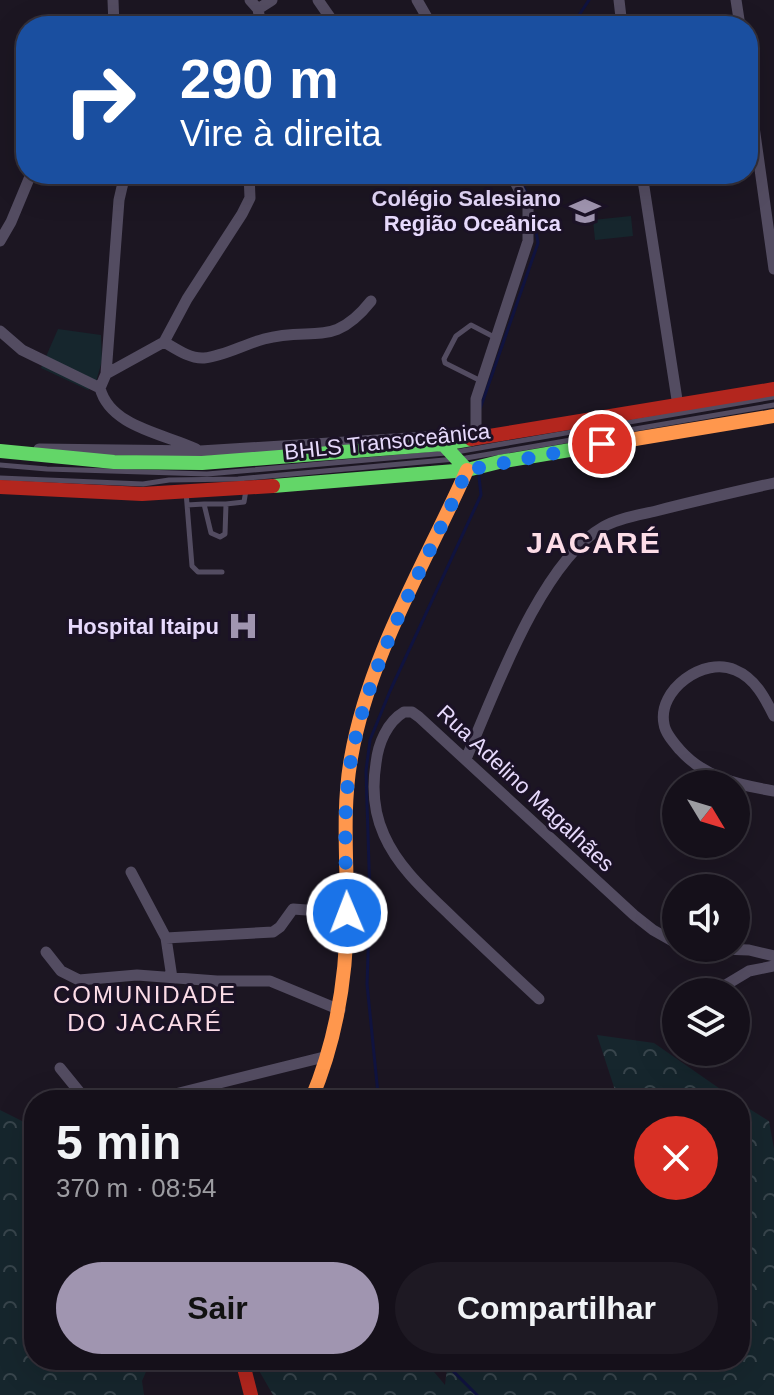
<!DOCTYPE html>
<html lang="pt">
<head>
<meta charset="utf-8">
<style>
	:root { --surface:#15101a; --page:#1e1923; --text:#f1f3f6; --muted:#9d9da2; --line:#343039; --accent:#a095b0 }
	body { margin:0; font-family:Helvetica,sans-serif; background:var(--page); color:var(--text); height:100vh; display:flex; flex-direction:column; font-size:30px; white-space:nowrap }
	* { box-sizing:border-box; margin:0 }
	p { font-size:26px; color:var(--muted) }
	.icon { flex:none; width:44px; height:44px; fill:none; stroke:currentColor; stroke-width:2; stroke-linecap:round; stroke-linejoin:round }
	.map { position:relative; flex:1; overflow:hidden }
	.side { position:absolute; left:24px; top:1090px; width:726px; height:280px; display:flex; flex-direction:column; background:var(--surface); border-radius:32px; box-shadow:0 8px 32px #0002,0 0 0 2px var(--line) }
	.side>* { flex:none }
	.guide { position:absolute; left:16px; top:16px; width:742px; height:168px; border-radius:32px; box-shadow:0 8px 32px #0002,0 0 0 2px var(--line); background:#1a4fa0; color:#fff; overflow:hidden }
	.needle { width:52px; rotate:128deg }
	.fabs { position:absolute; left:662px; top:770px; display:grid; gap:16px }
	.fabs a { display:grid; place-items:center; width:88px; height:88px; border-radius:50%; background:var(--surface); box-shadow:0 8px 32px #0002,0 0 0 2px var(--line); font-size:40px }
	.pin { position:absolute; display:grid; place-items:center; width:68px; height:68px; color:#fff; margin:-34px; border:4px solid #fff; border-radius:50%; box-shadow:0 2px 8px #0007 }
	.me { position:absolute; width:88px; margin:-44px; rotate:359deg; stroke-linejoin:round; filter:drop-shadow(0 0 6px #0008) }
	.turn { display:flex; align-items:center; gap:28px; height:168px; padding:0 32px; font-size:36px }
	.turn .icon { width:104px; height:104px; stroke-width:2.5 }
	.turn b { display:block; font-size:56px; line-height:68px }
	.round { display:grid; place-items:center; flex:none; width:84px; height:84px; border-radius:42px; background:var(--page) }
	.headline { display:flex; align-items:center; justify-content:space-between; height:136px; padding:0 32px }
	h1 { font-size:48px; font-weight:700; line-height:60px }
	.action { display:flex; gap:16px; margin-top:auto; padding:16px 32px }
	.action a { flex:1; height:92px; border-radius:48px; background:var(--accent); color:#111; font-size:32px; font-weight:700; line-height:92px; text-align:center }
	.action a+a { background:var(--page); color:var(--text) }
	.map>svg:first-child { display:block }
	.forest { fill:url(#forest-crowns) }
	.park { fill:#16262d }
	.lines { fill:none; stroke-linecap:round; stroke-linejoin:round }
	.stream { stroke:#10133f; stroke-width:3 }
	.lane { stroke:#534c61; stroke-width:5 }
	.street { stroke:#534c61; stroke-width:11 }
	.fast { stroke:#63d668; stroke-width:14 }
	.slow { stroke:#ff974d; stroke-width:14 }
	.jam { stroke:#b3261e; stroke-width:14 }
	.route { stroke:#1a73e8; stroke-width:14; stroke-dasharray:0 25.2 }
	.labels { text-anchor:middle; stroke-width:6; stroke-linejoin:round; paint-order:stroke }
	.poi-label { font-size:22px; font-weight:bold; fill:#e7dafc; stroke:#1b1226; text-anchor:end }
	.street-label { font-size:22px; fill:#e7dafc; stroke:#1b1226 }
	.neighbourhood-label { font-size:24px; letter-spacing:2px; fill:#fcdce7; stroke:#1b1226 }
	.district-label { font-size:30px; font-weight:bold; letter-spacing:2px; fill:#fcdce7; stroke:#1b1226 }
</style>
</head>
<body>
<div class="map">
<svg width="774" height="1395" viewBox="0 0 774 1395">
	<defs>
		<pattern id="forest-crowns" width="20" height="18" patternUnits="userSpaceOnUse" patternTransform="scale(2)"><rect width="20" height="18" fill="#16262d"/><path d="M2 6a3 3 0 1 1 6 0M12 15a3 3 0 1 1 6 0" fill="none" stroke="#38454c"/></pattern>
	</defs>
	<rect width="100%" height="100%" fill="#1c1622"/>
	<path class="forest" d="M597,1035L654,1043L736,1100H615L614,1087Z
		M740,1103L769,1121L774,1149V1395H273L253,1360L300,1363L314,1360H424L445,1385L448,1360H740Z
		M0,1110L34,1127V1360H151L142,1381L144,1395H0Z"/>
	<path class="park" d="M631,216L633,236L595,240L593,220Z
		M58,329L101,335L102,361L95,385L88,390L41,368Z"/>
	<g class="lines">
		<path class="stream" d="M572,26L589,0
			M517,174L526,192
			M480,409L538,243L533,214
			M376,1100L378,1094L367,984L370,898L366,771L370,740L390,691L481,495L479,477
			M442,1360L477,1395"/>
		<path class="lane" d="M481,381L445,363L444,359L456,336L471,325L496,338
			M456,452L774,397
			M0,465L47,469L207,474L446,453
			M0,478L143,484L169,480L238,479L466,458L774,405
			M186,492L192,566L198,572H222
			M204,504H226
			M187,505L204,504L211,533L220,537L225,534L226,504L244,502L246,490"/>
		<path class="street" d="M113,0L114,26
			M250,0L258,9L261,26
			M318,0L336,26
			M417,0L432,26
			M619,0L622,26
			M736,0L740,26
			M258,9L272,0
			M748,84L774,269
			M642,174L678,406
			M0,241L11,222L31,174
			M0,331L22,350L100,388C110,427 165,434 196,449
			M164,342L187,299L242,214L250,198L249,174
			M106,374L119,200L125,174
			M100,388L106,374L164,342C176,349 190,359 204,358C224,356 245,344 264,339C313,326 333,349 371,301
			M476,439V399L528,241V207L511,174
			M39,449L200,451L425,437L438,439L443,444
			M774,716C765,698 755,678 735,670C704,656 657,690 664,724C665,733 674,743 680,750C705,778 739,785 774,791
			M466,759C494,694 541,562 603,527C618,518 639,515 656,511C695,501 734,492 774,483
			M131,872L166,938L172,978
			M166,938L273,932L280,927L293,909L347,913
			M693,948L749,950L774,956
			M46,952L61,971L79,980L137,975L217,981H270L340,1010
			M714,992L749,971L774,966
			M539,999C509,971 479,943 450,915C425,891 398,867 384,835C374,813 372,788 376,763C378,744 387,722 404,712H412L419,717L634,915L653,930L676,943
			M60,1068L86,1100
			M151,1100L328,1056"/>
		<path class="fast" d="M443,444L467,470
			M0,451L114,462L202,463L443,444L471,439
			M273,486L467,470L499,462L635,439"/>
		<path class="slow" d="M635,439L774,416
			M311,1100C337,1039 347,976 347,910C347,859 342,808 351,758C369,655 425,564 467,470"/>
		<path class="jam" d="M471,439L774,389
			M0,487L142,494L273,486
			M242,1360L251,1395"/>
	</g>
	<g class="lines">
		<path class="route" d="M347,913C346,861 342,806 352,754C372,653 427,563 467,470L602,444"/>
	</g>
	<defs>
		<g id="school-bare" transform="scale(2.4)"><path d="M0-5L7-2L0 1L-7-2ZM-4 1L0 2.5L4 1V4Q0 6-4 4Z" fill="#a095b0" stroke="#1b1226" stroke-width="2.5" paint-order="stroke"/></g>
		<g id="hospital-bare" transform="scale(2.4)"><path d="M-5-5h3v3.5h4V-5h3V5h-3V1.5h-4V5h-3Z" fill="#a095b0" stroke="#1b1226" stroke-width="2.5" paint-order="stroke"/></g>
	</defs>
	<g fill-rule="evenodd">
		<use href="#school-bare" x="585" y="211"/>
		<use href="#hospital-bare" x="243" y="626"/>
	</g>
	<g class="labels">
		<g class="poi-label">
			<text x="561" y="206">Colégio Salesiano<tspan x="561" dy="25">Região Oceânica</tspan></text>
			<text x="219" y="634">Hospital Itaipu</text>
		</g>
		<g class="street-label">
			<text transform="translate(387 441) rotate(-6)" y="8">BHLS Transoceânica</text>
			<text transform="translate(526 788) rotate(43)" y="8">Rua Adelino Magalhães</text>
		</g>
		<g class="neighbourhood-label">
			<text x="145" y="1003">COMUNIDADE<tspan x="145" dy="28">DO JACARÉ</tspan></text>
		</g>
		<g class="district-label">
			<text x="594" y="553">JACARÉ</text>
		</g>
	</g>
</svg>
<div class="fabs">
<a><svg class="needle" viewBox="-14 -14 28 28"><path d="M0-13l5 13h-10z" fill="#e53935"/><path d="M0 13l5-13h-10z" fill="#9d9da2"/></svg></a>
<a><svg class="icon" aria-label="sound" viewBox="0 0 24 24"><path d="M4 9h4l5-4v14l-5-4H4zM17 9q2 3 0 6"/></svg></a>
<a><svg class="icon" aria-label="layers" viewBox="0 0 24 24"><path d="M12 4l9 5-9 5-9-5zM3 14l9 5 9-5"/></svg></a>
</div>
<div class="pin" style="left:602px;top:444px;background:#d93025"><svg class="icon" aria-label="arrive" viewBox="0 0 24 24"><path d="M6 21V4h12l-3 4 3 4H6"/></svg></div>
<svg class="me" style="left:347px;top:913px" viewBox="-20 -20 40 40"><circle r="17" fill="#1a73e8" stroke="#fff" stroke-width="3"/><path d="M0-11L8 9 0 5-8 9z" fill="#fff"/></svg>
<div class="guide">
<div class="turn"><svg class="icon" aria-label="right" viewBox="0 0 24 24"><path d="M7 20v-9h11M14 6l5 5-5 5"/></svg><div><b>290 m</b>Vire à direita</div></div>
</div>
<section class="side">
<div class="headline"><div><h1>5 min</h1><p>370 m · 08:54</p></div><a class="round" style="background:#d93025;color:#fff"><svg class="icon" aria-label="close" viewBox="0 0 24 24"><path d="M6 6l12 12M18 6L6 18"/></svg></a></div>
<div class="action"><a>Sair</a><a>Compartilhar</a></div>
</section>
</div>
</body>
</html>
